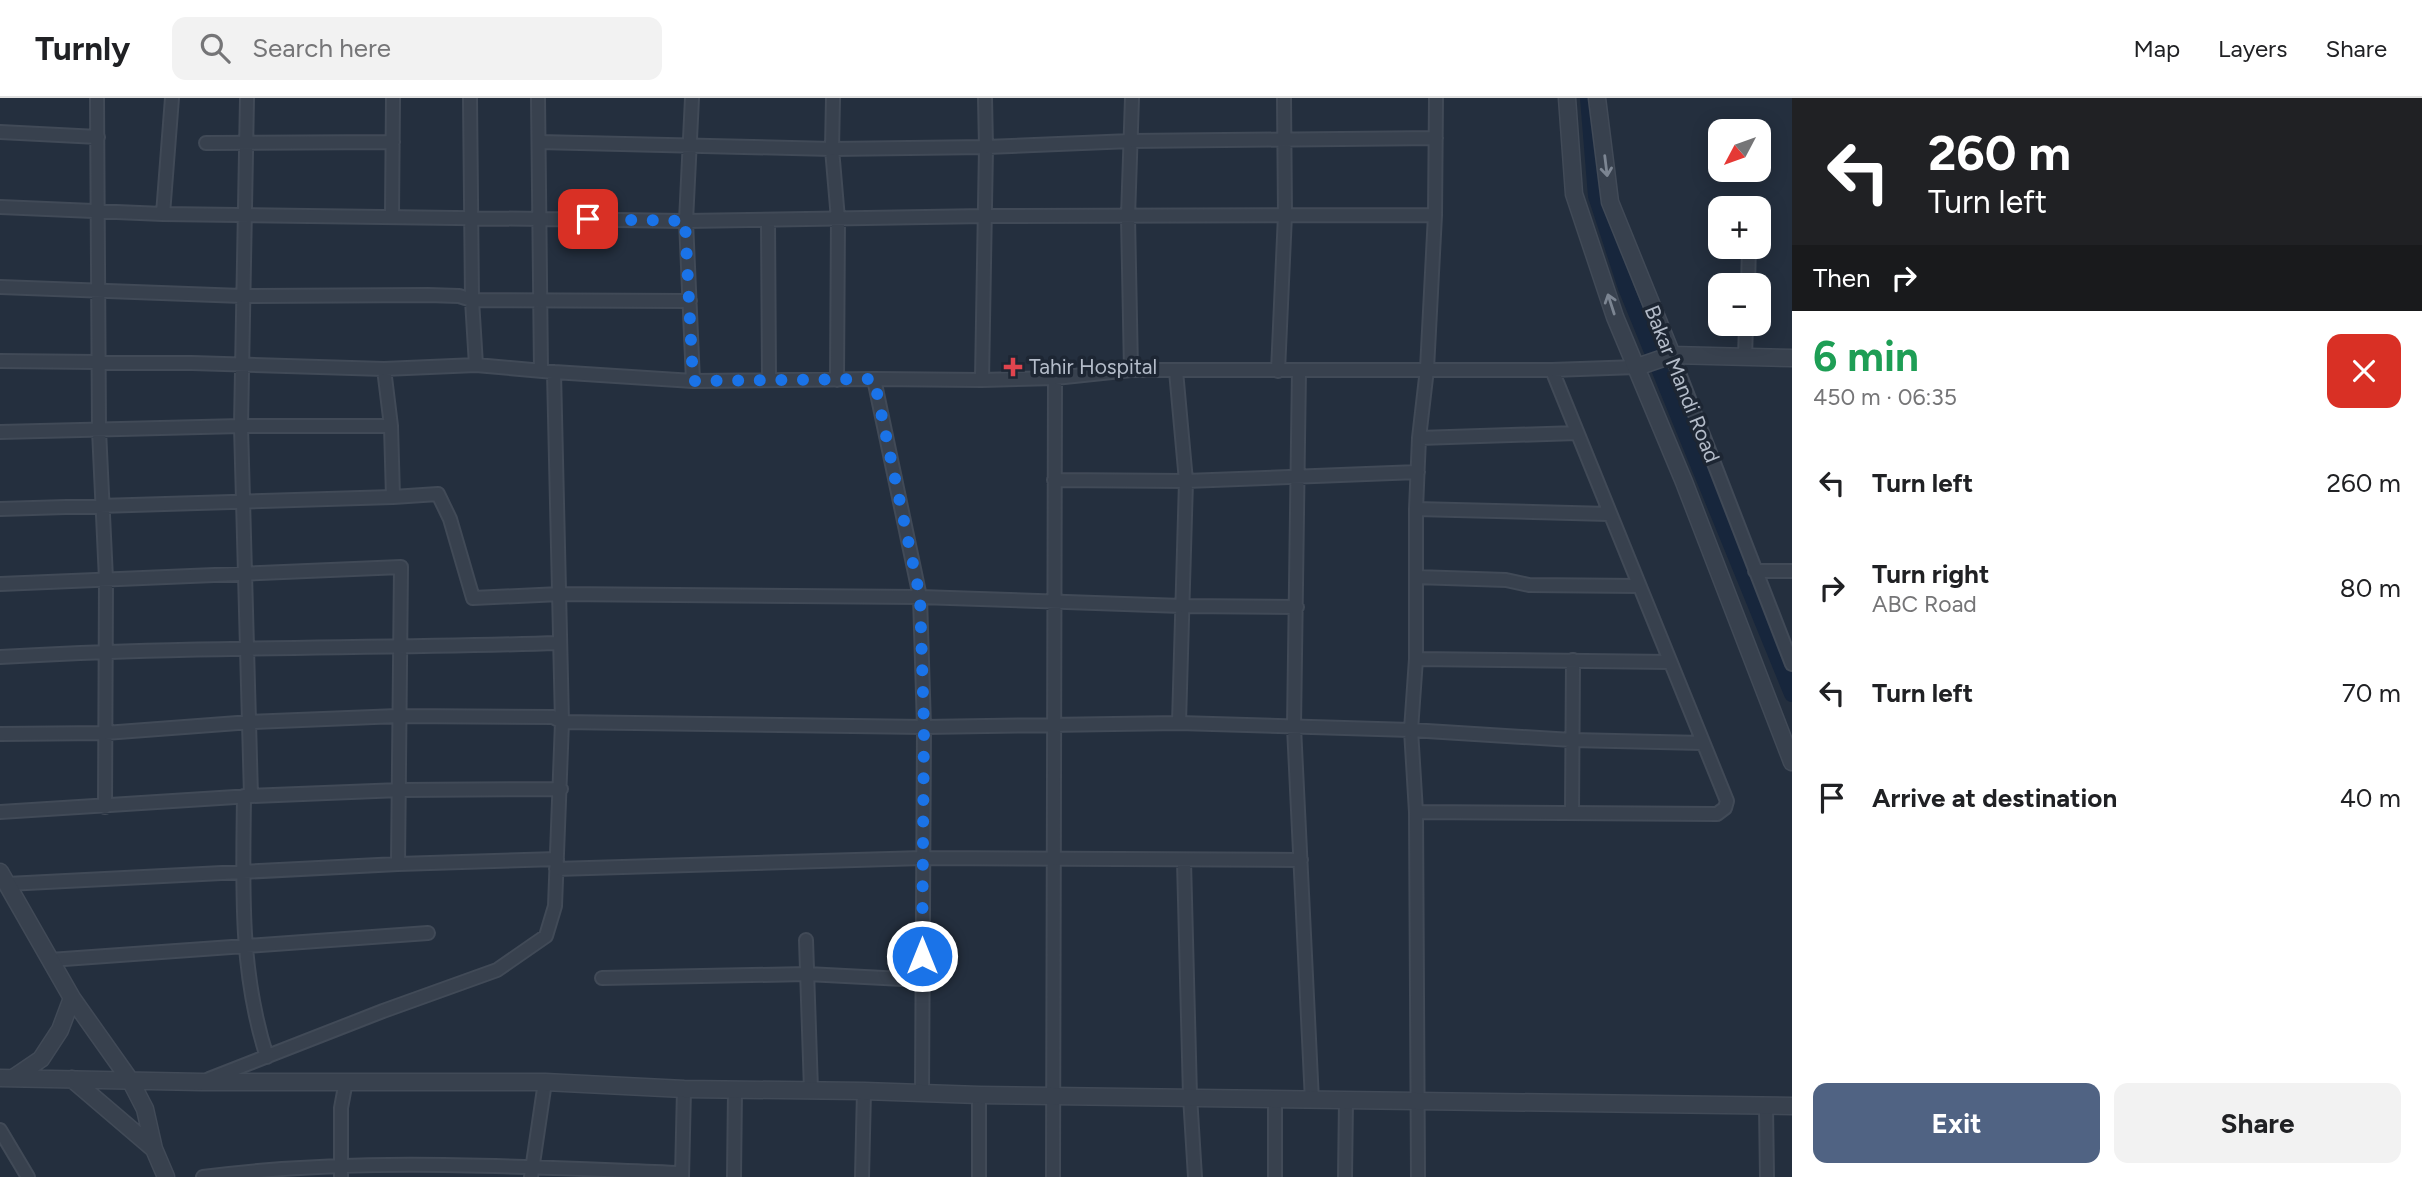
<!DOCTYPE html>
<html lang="en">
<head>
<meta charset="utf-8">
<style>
	:root { --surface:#fff; --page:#f2f2f2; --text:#202124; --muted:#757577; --line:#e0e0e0; --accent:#506383 }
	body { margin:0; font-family:Figtree,sans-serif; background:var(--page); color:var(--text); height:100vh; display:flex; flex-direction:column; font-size:26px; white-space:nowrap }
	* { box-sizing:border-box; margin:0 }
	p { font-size:23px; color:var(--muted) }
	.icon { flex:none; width:38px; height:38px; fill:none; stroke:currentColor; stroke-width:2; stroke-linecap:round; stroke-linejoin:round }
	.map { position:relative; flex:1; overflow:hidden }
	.sheet { display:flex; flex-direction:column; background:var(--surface); width:630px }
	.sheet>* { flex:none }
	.guide { background:#202124; color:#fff; overflow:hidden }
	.needle { width:46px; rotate:229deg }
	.controls { position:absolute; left:1708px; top:21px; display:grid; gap:14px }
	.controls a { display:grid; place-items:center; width:63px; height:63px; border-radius:14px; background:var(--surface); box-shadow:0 4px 18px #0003; font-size:35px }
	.pin { position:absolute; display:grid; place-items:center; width:60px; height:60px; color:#fff; margin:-30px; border-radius:14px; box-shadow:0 4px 10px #0006 }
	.me { position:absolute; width:77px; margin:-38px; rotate:0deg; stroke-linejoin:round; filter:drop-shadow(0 0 5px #0008) }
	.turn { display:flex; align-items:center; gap:24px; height:147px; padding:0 21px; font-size:32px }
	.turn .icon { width:91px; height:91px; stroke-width:2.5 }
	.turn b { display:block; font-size:49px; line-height:60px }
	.then { display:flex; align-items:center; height:66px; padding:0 21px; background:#0003; gap:14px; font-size:26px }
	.round { display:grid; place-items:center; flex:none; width:74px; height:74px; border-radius:14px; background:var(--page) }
	.head { display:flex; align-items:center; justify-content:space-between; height:119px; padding:0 21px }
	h1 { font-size:42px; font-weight:700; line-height:52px; color:#1e9e55 }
	.action { display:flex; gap:14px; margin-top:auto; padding:14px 21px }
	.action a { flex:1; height:80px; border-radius:14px; background:var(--accent); color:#fff; font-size:28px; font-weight:700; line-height:80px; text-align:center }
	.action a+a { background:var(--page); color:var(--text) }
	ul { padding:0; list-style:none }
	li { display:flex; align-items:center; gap:21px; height:105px; padding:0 21px }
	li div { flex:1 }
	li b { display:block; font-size:26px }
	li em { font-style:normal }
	header { display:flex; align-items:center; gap:42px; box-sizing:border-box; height:98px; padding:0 35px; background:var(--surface); border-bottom:2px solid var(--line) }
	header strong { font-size:33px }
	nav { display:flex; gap:38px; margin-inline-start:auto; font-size:24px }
	.search { width:490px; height:63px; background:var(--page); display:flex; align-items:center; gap:18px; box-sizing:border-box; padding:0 24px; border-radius:14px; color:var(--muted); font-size:26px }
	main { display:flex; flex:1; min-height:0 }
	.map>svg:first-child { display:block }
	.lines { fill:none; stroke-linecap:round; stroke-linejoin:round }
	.canal { stroke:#17263c; stroke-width:16 }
	.minor-casing { stroke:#414a57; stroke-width:16 }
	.tertiary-casing { stroke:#414a57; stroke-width:19 }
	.minor { stroke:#38414e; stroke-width:12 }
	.tertiary { stroke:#38414e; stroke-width:16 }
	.oneway { stroke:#7c8592 }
	.route { stroke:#1a73e8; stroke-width:12; stroke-dasharray:0 21.6 }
	.health-dot { fill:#e0444e; stroke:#1d2633; stroke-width:2.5 }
	.labels { text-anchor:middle; stroke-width:7; stroke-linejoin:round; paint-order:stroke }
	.poi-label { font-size:21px; fill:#b4bcc9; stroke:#1d2633; text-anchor:start }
	.street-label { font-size:21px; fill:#b4bcc9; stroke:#1d2633 }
</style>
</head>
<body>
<header>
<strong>Turnly</strong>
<div class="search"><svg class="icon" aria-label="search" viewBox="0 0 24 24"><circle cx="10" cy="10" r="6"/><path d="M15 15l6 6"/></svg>Search here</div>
<nav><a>Map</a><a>Layers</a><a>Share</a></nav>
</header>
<main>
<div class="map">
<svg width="1792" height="1079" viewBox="0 0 1792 1079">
	<rect width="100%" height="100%" fill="#242f3e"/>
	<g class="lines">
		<path class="canal" d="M1588,0L1596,98L1626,190L1792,596"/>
		<g class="minor-casing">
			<path id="minor" d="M97,0L99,332L106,481L105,709
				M247,0L241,328L251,698
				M470,0L472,202L476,267L554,274
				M538,0L541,273
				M692,0L686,123L693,283
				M833,0L832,51L838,121L837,282
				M0,34L98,39
				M539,44L832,51L986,49L1131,43L1436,40
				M206,45L393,44
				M0,109L163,116L686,123L985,118L1435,117
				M163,116L172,0
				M392,117L393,0
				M768,122L769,282
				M1748,187L1749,149
				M0,189L242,198L428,197L459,198L472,202L690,203
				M1672,257L1792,566
				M1745,260L1746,226
				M0,263L192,265L384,271L476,267
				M384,271L391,328L393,399L438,396L450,421L473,500L560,496L920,499L1182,508L1297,509
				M1131,272L1128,119L1132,0
				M1299,272L1294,629L1312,1003
				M1176,273L1186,383L1179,625
				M1278,273L1285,117L1284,0
				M874,281L982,282L1055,280L1131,272H1552L1637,269
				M982,282L986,49L985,0
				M0,334L241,328H391
				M1419,340L1577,335
				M1054,382L1186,383L1418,374
				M0,411L393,399
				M1416,411L1609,416
				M1755,473H1792
				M1416,479L1506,482L1529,487L1639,488
				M0,486L401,469L398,766L7,786
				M0,559C186,548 373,551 559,545
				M1416,561L1670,564
				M0,636L105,635L251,624L398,618L553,619L562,624L924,629L1179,625L1411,632L1572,642L1703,645
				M244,698C243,787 239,873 267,959
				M0,714L251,698L400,692L561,691
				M1416,714L1717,716L1725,710L1727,703L1552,272
				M1572,715L1573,562
				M1184,763L1190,998L1195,1079
				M398,766L557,761
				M556,771L923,760L1301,762
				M806,842L811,992
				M50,862L428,835
				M602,880L807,876L922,882
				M209,981L383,913L497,872L546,838L555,808L562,624L554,274L693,283L874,281L920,499L924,629L922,995
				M979,997V1079
				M1275,1001V1079
				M1766,1008L1767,1079
				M0,1032L28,1079
				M203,1079C362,1058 522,1069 682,1075
				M341,1079V1010L346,983
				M531,1079L545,984
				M682,1079L684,991
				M734,1079L735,992
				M862,1079L864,993
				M1053,1079L1055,280
				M1345,1079L1346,1002
				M1418,1079L1416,714L1411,632L1416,561V411L1419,340L1427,271L1435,117L1436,0"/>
		</g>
		<g class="tertiary-casing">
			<path id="tertiary" d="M1567,0L1574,96L1615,219L1684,384L1792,664
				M1597,0L1610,104L1672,257
				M1637,269L1672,257L1792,260
				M0,774L72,900L130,982L145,1011L154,1051L166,1079
				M0,980L202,984H545L684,991L864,993L979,997L1792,1008
				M13,980L41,961L60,932L72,900
				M72,981L154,1051"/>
		</g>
		<use href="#minor" class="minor"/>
		<use href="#tertiary" class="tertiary"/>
	</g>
	<defs><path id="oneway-shaft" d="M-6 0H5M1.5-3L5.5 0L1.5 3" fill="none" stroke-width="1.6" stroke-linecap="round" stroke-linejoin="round" transform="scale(1.75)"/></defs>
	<g class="oneway">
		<use href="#oneway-shaft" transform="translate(1606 68) rotate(83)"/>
		<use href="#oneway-shaft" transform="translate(1611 206) rotate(-108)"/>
	</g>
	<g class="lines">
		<path class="route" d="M588,121L685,123L693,283L874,281L920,499L924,629L922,858"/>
	</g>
	<path class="health-dot" d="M1009.5 258.5h7v7h7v7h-7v7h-7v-7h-7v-7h7z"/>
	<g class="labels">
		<g class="poi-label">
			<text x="1029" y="276">Tahir Hospital</text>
		</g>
		<g class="street-label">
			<text transform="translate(1682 286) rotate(68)" y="7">Bakar Mandi Road</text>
		</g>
	</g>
</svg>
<div class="controls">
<a><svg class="needle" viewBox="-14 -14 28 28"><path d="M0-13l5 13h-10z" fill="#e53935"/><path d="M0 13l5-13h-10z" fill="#757577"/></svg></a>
<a>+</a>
<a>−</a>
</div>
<div class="pin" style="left:588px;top:121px;background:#d93025"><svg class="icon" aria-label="arrive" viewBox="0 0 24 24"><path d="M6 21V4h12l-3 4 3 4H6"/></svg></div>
<svg class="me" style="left:922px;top:858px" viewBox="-20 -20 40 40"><circle r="17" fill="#1a73e8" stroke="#fff" stroke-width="3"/><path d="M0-11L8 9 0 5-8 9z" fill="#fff"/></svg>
</div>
<section class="sheet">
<div class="guide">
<div class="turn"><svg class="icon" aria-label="left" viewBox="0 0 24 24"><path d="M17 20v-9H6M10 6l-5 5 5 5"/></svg><div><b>260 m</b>Turn left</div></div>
<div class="then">Then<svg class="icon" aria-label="right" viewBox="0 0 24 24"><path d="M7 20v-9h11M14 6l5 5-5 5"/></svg></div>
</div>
<div class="head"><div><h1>6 min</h1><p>450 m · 06:35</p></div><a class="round" style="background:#d93025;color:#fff"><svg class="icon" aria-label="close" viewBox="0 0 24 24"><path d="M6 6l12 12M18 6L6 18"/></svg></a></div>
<ul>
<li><svg class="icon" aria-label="left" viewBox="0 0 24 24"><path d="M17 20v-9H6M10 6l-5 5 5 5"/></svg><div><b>Turn left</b></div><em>260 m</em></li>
<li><svg class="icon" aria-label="right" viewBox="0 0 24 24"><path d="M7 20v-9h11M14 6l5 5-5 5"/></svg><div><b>Turn right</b><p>ABC Road</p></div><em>80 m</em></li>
<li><svg class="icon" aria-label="left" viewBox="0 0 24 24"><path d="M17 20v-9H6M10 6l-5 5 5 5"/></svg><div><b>Turn left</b></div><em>70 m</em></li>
<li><svg class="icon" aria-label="arrive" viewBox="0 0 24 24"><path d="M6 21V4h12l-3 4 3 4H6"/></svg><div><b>Arrive at destination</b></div><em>40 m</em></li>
</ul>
<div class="action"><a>Exit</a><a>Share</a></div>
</section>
</main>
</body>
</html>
